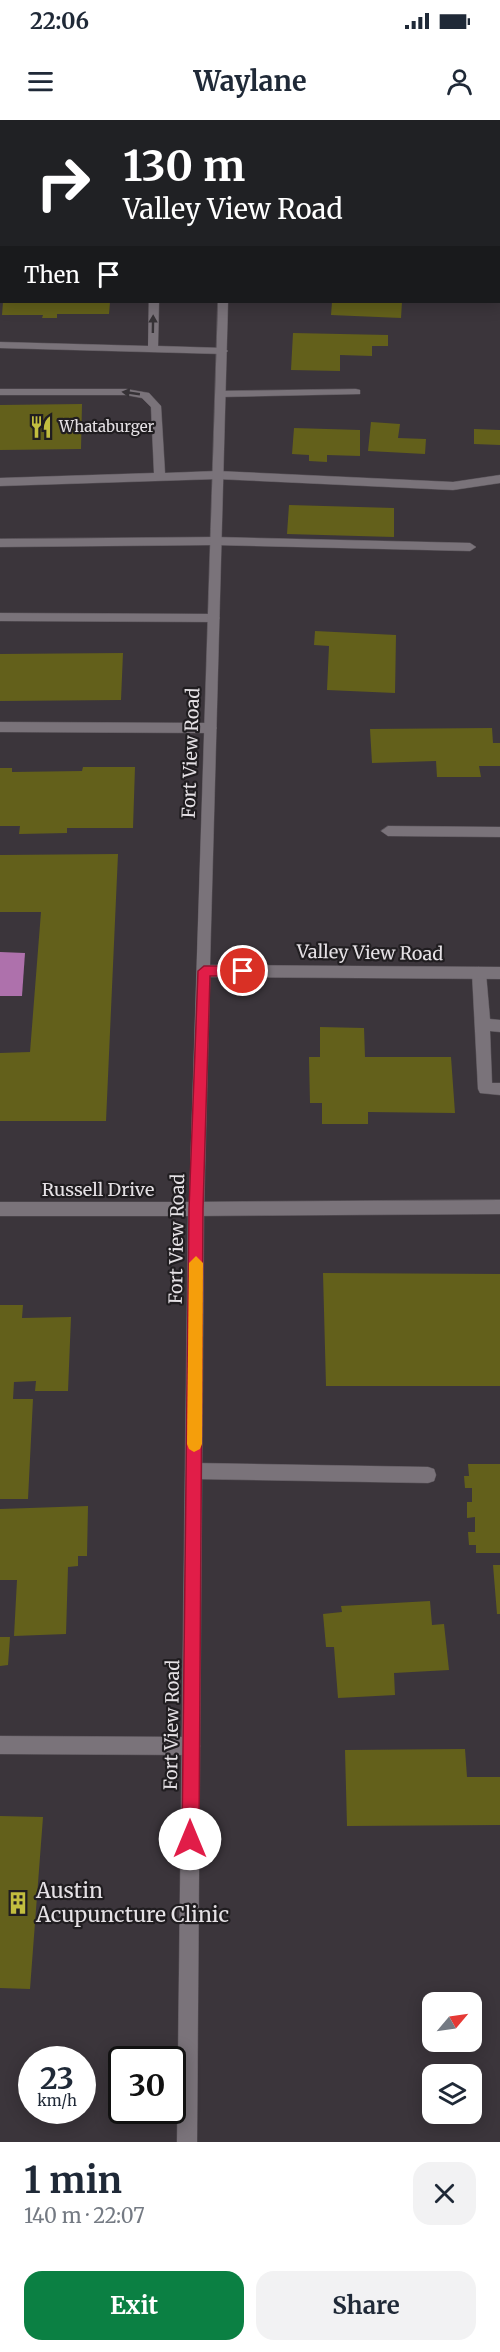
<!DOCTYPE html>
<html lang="en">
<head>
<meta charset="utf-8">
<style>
	:root { --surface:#fff; --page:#f2f2f3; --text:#1f2937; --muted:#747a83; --accent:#0b8043 }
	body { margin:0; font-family:Merriweather,serif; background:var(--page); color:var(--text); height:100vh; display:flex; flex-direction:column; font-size:22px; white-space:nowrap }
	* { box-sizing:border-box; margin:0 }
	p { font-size:20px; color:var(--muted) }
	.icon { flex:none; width:33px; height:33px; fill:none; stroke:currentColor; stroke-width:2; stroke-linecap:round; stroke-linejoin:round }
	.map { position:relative; height:2022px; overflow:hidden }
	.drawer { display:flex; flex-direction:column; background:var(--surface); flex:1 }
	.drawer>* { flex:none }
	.top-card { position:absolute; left:0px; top:0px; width:501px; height:183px; box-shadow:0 3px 15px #0003; background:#202124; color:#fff; overflow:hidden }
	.needle { width:39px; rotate:61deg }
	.tools { position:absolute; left:422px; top:1872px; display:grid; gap:12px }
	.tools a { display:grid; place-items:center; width:60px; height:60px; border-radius:12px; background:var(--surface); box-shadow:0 3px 15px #0003; font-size:30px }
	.speed { position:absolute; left:18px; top:1926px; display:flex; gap:12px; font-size:30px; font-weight:700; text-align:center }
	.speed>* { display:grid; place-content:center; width:78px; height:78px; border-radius:50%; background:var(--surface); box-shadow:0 3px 15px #0003; line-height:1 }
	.speed small { font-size:15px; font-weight:400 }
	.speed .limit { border:3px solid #111; border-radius:9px; background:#fff; color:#111 }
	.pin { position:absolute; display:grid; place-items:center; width:51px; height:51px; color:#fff; margin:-26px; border:3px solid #fff; border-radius:50%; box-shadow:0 2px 6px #0007 }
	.me { position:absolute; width:66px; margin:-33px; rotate:0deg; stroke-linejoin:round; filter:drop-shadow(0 0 4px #0008) }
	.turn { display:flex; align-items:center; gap:21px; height:126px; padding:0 24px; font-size:27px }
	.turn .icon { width:78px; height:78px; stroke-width:2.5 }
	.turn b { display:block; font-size:42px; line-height:51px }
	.then { display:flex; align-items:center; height:57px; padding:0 24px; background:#0003; gap:12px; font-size:22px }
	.round { display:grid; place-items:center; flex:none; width:63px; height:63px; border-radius:18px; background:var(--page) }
	.overview { display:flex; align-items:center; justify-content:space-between; height:102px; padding:0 24px }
	h1 { font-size:36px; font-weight:700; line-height:45px }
	.button { display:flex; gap:12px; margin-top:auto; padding:12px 24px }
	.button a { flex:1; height:69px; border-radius:18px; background:var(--accent); color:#fff; font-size:24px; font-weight:700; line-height:69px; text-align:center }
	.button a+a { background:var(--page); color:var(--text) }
	.status { display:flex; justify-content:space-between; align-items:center; height:42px; padding:0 30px; background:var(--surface); direction:ltr }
	.status svg { height:16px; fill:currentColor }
	header { display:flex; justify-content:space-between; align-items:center; height:78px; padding:0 24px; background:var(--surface); font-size:27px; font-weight:700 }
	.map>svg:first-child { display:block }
	.water { fill:#ae71ac }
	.building { fill:#63601b }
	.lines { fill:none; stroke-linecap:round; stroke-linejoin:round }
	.service-casing { stroke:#595359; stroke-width:1 }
	.minor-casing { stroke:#595359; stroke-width:1 }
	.secondary-casing { stroke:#595359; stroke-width:1 }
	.service { fill:#7a737a; fill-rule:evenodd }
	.minor { fill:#7a737a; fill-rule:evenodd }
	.secondary { fill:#9b779a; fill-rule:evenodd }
	.oneway { fill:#363236 }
	.route { fill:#e11d48; stroke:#92132f; stroke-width:1.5 }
	.slow { fill:#f59e0b }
	.labels { text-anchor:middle; stroke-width:4.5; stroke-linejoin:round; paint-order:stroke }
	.far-poi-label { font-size:15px; fill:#e5e1e5; stroke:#201d20; text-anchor:start }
	.street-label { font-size:18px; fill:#e5e1e5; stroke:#201d20 }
	.near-poi-label { font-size:21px; fill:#e5e1e5; stroke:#201d20; text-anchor:start }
</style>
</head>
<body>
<div class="status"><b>22:06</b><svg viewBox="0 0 49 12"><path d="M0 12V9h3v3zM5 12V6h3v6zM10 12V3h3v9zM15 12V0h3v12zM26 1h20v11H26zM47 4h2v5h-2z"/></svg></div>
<header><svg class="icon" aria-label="menu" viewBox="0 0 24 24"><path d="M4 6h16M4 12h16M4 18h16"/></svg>Waylane<svg class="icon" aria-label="person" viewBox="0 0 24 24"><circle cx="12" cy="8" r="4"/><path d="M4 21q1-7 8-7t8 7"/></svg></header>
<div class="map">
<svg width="500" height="2022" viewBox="0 0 500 2022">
	<rect width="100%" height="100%" fill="#3b353b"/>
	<path class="water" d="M0,832L25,833L22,876H0Z"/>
	<path class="building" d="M3,182H110L109,194H57V198H42L43,195H2Z
		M332,182H402L401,198L331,195Z
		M293,213L388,215V226H372V236L340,235V251L291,250Z
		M82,284L81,329L0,330V285Z
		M371,302L400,304L398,318L426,319L425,334L368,331Z
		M294,308L360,310V336L327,335V342L309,341V335L292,334Z
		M474,309L500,310V325L474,324Z
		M289,385L394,388V417L287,414Z
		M315,511L396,515L395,573L327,570L329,526L314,525Z
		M123,533L121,580L0,581V534Z
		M492,608L493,623H500V646H479L481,657H437L436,641L372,643L370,609Z
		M83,647H135L133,708H67V713L19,714L20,706H0V648H12V652L82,651Z
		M118,734L106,1001H0V933L30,932L41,792H0V735Z
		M320,907L364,908L365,937H451L455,993L368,992V1004H322V983H310L309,937H320Z
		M323,1153L500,1154V1266H326Z
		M0,1185H23L22,1198L71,1197L68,1271H35L36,1261L14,1262L13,1279H33L28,1379H0Z
		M468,1344H500V1433H476V1425H469L468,1412H475V1397L467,1398V1382H472V1368H465L464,1356H469Z
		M88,1386L87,1436H78V1446L68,1447L66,1514L14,1516L17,1460H0V1389Z
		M493,1445H500V1494H497Z
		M430,1481L432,1505L444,1504L449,1550L394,1553L395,1575L338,1578L334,1527H326L323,1494L342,1492L341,1486Z
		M0,1517H10L8,1545L0,1546Z
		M465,1629L467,1657H500V1705L347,1706L345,1630Z
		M0,1696L43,1697L30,1869L0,1868Z"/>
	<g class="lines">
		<g class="service-casing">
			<path id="service" d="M71,0H81V2H71Z
				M291,0H301V2H291Z
				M0,148H2V154H0Z
				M149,182H159L158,226L223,228L228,231L223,234L0,228V222L148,226Z
				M0,269H126L149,273L161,286L165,353L217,351L453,362L500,355V363L453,370L217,359L0,366V358L154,353L151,287L142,278L126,275H0Z
				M356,269L360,270V274L221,277L216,274L221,271Z
				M215,417L470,423L476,427L470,431L215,425L0,427V419Z
				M0,493L214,494L220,498L214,502L0,501Z
				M0,602L211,603L217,608L211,613L0,612Z
				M388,706L500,707V717L388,716L381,711Z
				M479,847L486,853L490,899L500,900V912L490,911L492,963H500V975L480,973L478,969L472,853Z
				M500,1080V1094L196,1096L191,1094L188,1089L191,1084L196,1082Z
				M194,1343L428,1347L434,1349L436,1355L434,1361L428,1363L194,1359L188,1357L186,1351L188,1345Z
				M0,1616L191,1617L198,1619L200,1626L198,1633L191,1635L0,1634Z"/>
		</g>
		<g class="minor-casing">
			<path id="minor" d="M219,0H229L219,2Z
				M218,182H228L210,845L500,847V859L210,857L204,1089L197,2022H177L188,1096H0V1082H189Z"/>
		</g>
		<g class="secondary-casing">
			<path id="secondary" d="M0,92H2V98H0Z"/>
		</g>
		<use href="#service" class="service"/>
		<use href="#minor" class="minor"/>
		<use href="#secondary" class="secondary"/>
	</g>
	<defs><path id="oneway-solid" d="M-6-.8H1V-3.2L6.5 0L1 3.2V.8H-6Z" transform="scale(1.5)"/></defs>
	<g class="oneway">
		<use href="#oneway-solid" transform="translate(153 204) rotate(-89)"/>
		<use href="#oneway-solid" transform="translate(131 273) rotate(-172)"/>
	</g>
	<path class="route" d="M204,846H243L249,851L243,856H210L203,1089L199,1719L196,1725L190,1727L184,1725L182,1719L189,1089L198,851Z"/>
	<path class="slow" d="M196,1136L203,1143L202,1324L200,1329L194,1332L189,1329L187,1324L189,1143Z"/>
	<defs>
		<g id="restaurant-bare" transform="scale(1.8)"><path d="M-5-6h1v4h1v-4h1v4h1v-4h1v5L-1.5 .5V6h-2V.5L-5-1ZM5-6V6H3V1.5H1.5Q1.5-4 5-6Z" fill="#c2bd3f" stroke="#201d20" stroke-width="2.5" paint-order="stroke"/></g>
		<g id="building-bare" transform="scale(1.8)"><path d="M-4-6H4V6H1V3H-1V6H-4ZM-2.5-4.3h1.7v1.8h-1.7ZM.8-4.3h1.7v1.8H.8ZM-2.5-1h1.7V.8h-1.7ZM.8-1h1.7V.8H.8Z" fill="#c2bd3f" stroke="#201d20" stroke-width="2.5" paint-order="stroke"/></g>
	</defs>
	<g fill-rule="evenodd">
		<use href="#restaurant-bare" x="41" y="307"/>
		<use href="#building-bare" x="18" y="1783"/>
	</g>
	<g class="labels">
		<g class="far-poi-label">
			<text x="59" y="312">Whataburger</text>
		</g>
		<g class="street-label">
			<text transform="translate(191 633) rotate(-88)" y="6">Fort View Road</text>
			<text transform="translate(370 833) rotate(1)" y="6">Valley View Road</text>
			<text x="98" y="1076">Russell Drive</text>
			<text transform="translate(177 1119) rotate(-89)" y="6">Fort View Road</text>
			<text transform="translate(172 1605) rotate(-89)" y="6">Fort View Road</text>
		</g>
		<g class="near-poi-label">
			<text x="36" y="1778">Austin<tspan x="36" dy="24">Acupuncture Clinic</tspan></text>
		</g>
	</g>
</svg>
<div class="tools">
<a><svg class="needle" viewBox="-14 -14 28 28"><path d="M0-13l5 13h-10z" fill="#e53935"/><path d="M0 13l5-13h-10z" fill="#747a83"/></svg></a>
<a><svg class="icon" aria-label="layers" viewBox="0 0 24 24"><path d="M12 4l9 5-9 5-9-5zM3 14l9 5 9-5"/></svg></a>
</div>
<div class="speed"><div>23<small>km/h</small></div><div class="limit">30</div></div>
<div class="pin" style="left:243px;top:851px;background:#d93025"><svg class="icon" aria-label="arrive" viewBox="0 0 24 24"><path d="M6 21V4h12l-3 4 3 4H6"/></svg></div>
<svg class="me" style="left:190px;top:1719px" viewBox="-20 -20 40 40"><circle r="19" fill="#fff"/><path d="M0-13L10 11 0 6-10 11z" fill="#e11d48"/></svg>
<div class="top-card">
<div class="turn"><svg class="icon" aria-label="right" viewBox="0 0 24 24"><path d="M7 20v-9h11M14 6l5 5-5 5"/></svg><div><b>130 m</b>Valley View Road</div></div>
<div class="then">Then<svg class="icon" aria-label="arrive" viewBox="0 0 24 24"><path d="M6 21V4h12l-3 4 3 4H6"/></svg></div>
</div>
</div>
<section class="drawer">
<div class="overview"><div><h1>1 min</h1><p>140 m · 22:07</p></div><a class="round"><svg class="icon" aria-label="close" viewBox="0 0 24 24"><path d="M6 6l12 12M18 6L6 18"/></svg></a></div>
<div class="button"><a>Exit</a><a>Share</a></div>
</section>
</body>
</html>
